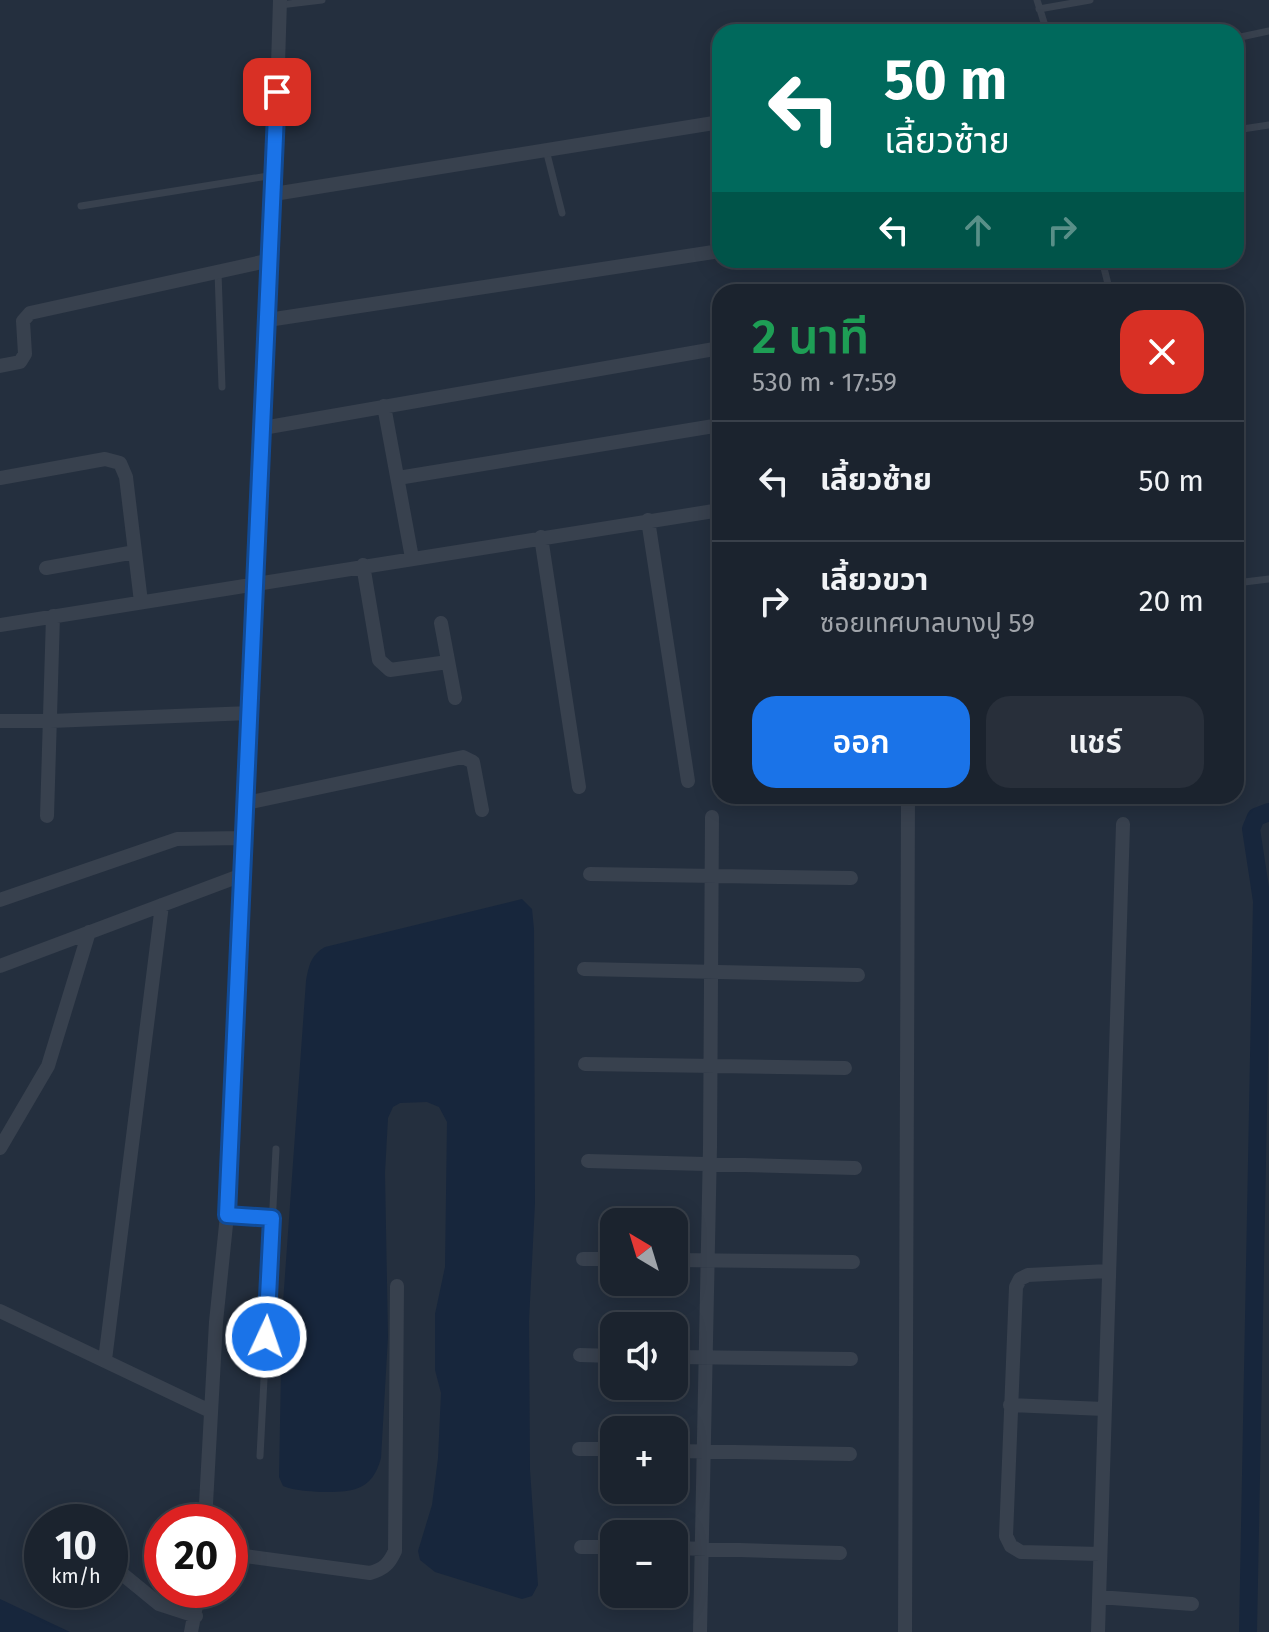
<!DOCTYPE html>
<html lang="th">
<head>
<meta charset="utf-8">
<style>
	:root { --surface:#1b232e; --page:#282f3a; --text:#f1f3f6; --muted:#a0a4aa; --line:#39404a; --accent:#1a73e8 }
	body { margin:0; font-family:"Fira Sans","Noto Sans Thai",sans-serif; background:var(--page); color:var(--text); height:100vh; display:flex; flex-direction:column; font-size:30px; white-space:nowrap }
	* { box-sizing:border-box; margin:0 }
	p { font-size:26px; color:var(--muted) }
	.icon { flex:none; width:44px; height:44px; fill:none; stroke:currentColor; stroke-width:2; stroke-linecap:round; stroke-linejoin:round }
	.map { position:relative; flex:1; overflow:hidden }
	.details { position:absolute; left:712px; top:284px; width:532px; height:520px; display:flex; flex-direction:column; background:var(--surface); border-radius:24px; box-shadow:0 4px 20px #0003,0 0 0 2px var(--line) }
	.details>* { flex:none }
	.hud { position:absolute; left:712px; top:24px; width:532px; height:244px; border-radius:24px; box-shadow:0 4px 20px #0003,0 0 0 2px var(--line); background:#00695c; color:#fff; overflow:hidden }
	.needle { width:52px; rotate:322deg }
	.fabs { position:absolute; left:600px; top:1208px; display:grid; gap:16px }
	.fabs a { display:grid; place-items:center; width:88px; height:88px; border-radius:16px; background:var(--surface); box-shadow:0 4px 20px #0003,0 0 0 2px var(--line); font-size:40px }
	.speed { position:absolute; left:24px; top:1504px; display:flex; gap:16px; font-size:40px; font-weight:700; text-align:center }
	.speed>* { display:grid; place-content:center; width:104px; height:104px; border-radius:50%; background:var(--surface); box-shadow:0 4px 20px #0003,0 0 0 2px var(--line); line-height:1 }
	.speed small { font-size:20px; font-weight:400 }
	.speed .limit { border:12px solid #d22; background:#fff; color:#111 }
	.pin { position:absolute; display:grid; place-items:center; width:68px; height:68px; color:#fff; margin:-34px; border-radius:16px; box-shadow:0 4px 12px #0006 }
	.me { position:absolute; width:88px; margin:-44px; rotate:3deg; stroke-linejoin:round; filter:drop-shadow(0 0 6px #0008) }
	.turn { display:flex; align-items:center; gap:28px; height:168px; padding:0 40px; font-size:36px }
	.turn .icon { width:104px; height:104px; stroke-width:2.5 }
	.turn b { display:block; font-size:56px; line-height:68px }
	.lanes { display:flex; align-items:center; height:76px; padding:0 40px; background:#0003; justify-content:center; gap:40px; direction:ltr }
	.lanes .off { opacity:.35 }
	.round { display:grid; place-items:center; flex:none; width:84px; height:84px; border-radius:24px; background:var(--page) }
	.headline { display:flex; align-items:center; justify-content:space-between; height:136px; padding:0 40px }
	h1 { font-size:48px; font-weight:600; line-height:60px; color:#1e9e55 }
	.action { display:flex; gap:16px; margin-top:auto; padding:16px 40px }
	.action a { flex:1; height:92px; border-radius:24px; background:var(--accent); color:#fff; font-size:32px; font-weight:600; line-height:92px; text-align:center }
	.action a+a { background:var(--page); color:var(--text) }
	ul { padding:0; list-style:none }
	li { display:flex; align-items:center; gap:24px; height:120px; padding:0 40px; border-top:2px solid var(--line) }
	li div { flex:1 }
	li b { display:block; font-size:30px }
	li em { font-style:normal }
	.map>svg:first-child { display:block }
	.water { fill:#17263c }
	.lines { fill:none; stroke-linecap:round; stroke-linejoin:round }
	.canal { stroke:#17263c; stroke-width:18 }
	.service { stroke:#38414e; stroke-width:7 }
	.minor { stroke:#38414e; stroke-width:14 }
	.route-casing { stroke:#114b97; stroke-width:20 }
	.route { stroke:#1a73e8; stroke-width:14 }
</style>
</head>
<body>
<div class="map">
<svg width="1269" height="1632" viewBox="0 0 1269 1632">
	<rect width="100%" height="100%" fill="#242f3e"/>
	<path class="water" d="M522,899L532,909L534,929L535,1203L529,1321L530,1470L538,1585L532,1596L522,1599L435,1572L420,1560L418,1551L432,1505L438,1458L441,1393L435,1370V1314L445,1267L447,1122L439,1107L427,1102L400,1103L393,1107L388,1118L385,1173L388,1337L381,1458C372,1492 351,1492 321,1492C308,1491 296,1491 283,1486L279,1477L282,1317L306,981C309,965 311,955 325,947Z
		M0,1599L70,1632H0Z"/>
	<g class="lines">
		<path class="canal" d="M1248,1632L1262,901L1251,829L1256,817L1269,812"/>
		<path class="service" d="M1037,0L1047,32
			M280,5L322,0
			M1039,9L1090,0
			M1236,38L1269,31
			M1236,130L1269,125
			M546,150L562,213
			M81,206L274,175
			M1102,260L1110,292
			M218,272L222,387
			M1236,583L1269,579
			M227,1215L272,1218
			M260,1456L276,1149"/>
		<path class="minor" d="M274,194L720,122
			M268,320L720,251
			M0,366L20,362L25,354L23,321L30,313L271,260
			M384,406L412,558
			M263,428L720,348
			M0,478L105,459L120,463L126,477L141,602
			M398,478L720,425
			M648,520L688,781
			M541,537L579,787
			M363,565L379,660L390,670L448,662
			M46,568L135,552
			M441,623L455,698
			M0,625L720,510
			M0,721H51L250,713
			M246,803L463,757L473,762L482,810
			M47,816L53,616
			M590,874L851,878
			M0,900L177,839L243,838
			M0,966L242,875
			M584,969L858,975
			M585,1064L845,1068
			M0,1148L48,1066L89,932
			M588,1161L855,1168
			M583,1259H614
			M674,1260L853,1262
			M0,1311L210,1411
			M580,1355L614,1356
			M674,1357L851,1359
			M105,1360L162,905
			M1010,1405L1104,1409
			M579,1449H614
			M674,1451L850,1454
			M205,1522L216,1322L227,1215L274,194L280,0
			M581,1547H614
			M674,1548L840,1553
			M230,1554L370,1573C384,1569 389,1564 395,1551L397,1286
			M1100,1554L1021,1552L1011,1546L1006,1536L1016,1287L1020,1279L1028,1275L1108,1271
			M110,1564L159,1604L196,1616
			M1099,1597L1192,1604
			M191,1632L199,1590
			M700,1632L710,1147L712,817
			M905,1632L908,796
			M1098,1632L1123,824"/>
	</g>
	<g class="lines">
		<g class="route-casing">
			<path id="route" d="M266,1337L272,1218L227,1215L277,92"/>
		</g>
		<use href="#route" class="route"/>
	</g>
</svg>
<div class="fabs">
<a><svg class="needle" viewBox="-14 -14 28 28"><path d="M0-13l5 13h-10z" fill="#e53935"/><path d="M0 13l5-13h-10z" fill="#a0a4aa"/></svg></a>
<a><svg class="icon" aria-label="sound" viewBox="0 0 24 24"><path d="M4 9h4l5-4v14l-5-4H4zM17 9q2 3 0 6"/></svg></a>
<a>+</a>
<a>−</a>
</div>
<div class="speed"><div>10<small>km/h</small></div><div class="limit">20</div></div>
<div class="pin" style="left:277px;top:92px;background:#d93025"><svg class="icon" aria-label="arrive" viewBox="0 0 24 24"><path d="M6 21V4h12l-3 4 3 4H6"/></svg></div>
<svg class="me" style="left:266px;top:1337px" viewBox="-20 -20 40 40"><circle r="17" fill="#1a73e8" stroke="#fff" stroke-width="3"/><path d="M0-11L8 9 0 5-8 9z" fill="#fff"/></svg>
<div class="hud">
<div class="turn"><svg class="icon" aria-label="left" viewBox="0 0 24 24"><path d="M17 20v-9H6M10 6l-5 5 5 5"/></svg><div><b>50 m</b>เลี้ยวซ้าย</div></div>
<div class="lanes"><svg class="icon" aria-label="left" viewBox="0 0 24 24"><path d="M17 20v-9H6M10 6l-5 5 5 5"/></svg><svg class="icon off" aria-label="ahead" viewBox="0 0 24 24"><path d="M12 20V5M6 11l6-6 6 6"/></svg><svg class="icon off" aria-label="right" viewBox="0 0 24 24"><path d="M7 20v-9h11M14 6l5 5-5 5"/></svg></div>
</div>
<section class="details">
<div class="headline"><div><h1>2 นาที</h1><p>530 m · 17:59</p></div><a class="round" style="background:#d93025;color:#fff"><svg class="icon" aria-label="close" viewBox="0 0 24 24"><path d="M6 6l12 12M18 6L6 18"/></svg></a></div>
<ul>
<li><svg class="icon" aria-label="left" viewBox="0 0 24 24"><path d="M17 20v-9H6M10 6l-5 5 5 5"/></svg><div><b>เลี้ยวซ้าย</b></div><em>50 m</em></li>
<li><svg class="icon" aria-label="right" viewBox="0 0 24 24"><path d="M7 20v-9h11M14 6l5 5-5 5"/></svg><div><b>เลี้ยวขวา</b><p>ซอยเทศบาลบางปู 59</p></div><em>20 m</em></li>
</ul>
<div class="action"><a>ออก</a><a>แชร์</a></div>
</section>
</div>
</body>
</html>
